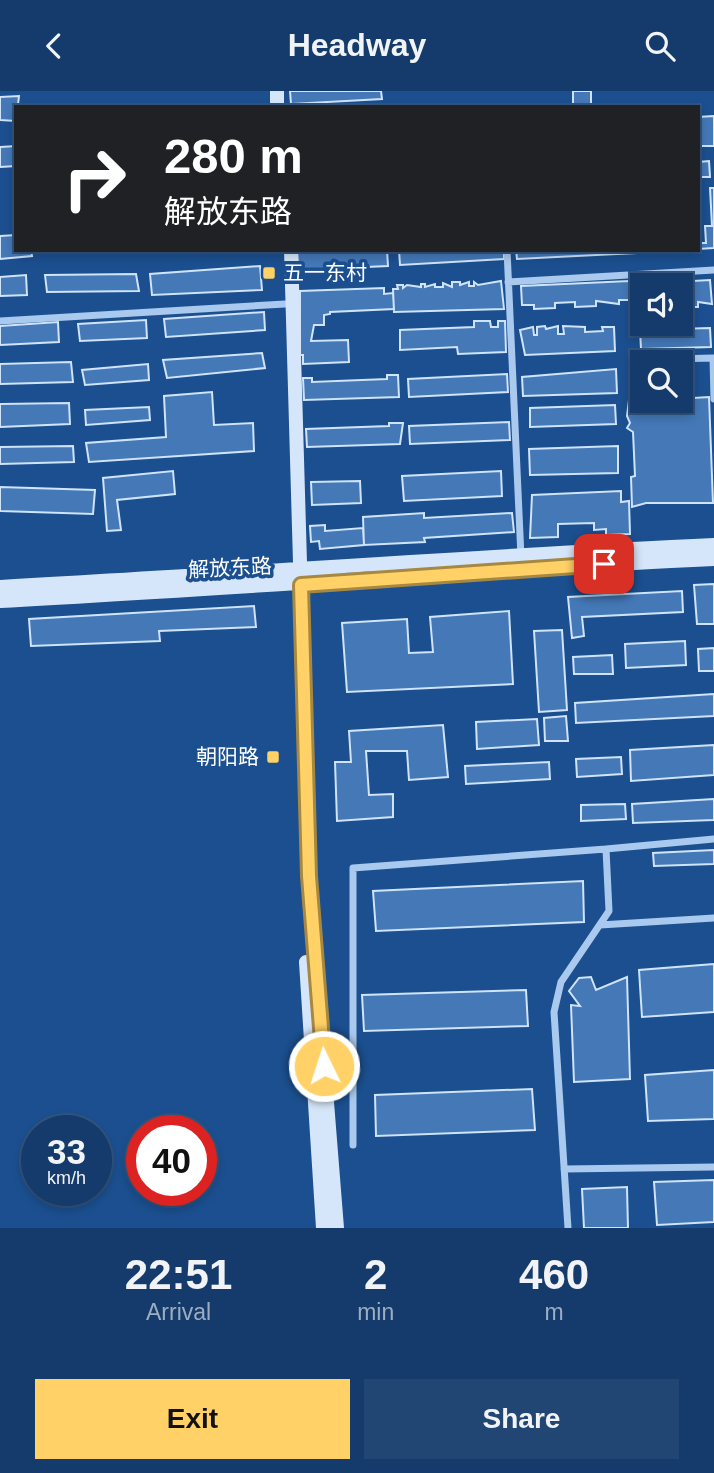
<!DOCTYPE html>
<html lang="en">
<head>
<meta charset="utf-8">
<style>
	:root { --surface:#143b6b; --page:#214673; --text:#f1f3f6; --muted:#9dadc1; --line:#33557e; --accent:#ffd166 }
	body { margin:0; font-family:Arial,"Noto Sans SC",sans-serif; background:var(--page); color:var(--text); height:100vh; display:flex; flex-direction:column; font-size:26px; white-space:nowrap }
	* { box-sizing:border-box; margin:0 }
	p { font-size:23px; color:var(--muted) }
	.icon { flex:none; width:38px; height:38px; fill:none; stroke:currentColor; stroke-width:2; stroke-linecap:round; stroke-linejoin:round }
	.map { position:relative; height:1137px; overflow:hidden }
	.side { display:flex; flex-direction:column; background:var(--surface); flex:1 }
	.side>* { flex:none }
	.top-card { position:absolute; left:14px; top:14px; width:686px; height:147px; border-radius:0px; box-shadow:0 4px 10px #0003,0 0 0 2px var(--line); background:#202124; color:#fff; overflow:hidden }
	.controls { position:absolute; left:630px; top:182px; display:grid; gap:14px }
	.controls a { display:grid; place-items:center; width:63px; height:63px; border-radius:0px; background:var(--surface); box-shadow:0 4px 10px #0003,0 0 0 2px var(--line); font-size:35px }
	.speed { position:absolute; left:21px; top:1024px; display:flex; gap:14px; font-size:35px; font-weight:700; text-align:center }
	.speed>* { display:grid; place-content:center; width:91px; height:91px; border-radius:50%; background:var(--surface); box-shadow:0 4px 10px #0003,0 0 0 2px var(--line); line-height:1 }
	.speed small { font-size:18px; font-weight:400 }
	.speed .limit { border:10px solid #d22; background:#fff; color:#111 }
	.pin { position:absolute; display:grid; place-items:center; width:60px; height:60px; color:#fff; margin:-30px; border-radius:14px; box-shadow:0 4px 10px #0006 }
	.me { position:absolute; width:77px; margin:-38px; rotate:356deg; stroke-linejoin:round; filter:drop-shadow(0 0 5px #0008) }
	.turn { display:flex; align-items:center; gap:24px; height:147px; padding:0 35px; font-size:32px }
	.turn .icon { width:91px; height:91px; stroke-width:2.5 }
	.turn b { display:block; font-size:49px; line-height:60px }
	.eta { display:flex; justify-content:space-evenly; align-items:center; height:119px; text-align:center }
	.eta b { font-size:42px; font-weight:800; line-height:49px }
	.primary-button { display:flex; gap:14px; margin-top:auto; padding:14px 35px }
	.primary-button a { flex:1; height:80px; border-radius:0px; background:var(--accent); color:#111; font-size:28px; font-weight:800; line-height:80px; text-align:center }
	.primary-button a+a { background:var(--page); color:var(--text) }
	header { display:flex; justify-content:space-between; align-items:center; height:91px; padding:0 35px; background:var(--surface); font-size:32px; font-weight:800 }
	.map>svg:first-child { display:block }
	.building { fill:#4478b7; stroke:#cfe3fa; stroke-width:2 }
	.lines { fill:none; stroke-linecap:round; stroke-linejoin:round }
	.street { stroke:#a9c9ee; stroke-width:7 }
	.secondary { stroke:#d6e6fa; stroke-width:14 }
	.route-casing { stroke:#a68842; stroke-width:18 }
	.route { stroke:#ffd166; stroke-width:12 }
	.poi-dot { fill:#ffd166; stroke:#1b4f8f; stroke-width:2.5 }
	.labels { text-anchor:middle; stroke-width:7; stroke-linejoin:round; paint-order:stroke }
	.poi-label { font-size:21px; fill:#fff; stroke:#1b4f8f; text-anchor:start }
	.street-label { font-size:21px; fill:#fff; stroke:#1b4f8f }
</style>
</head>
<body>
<header><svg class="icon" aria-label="back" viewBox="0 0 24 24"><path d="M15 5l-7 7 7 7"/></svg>Headway<svg class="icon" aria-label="search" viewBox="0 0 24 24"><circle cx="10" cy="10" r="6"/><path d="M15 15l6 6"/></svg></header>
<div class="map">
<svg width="714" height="1137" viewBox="0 0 714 1137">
	<rect width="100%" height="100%" fill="#1b4f8f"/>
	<path class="building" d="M290,0H381L382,8L291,13Z
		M573,0H591V16H573Z
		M19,5L16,30L0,29V6Z
		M714,25V55H698V26Z
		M16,55V75L0,76V56Z
		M709,70L710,86H698V71Z
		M710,97H714V157L698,158V152H706L705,135H712Z
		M16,144V159H31L32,165L0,168V145Z
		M297,159H387L388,175L298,179Z
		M399,159H504V168L400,174Z
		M516,159H637V162L517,168Z
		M260,175L262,199L152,204L150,183Z
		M136,183L139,200L47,201L45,184Z
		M26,184L27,204L0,205V186Z
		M710,189L712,213L698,211V216H686V212H681V194H642V218H640L638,193Z
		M501,190L504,218L394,221L393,198H398L397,194H403V197L407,194L421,196V193H425V196L435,193V196H443V192L452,196V191H460V194L469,191V195H474V191L478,194Z
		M629,190L630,209H619V213L596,210V215L575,216V211L555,212V217L534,218V214H522L521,195Z
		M384,197V203L393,202L394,218L330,221V223L324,224V234H314L311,250L348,249L349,271L303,273V264H300V200Z
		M264,221L265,239L166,246L164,228Z
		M146,229L147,247L80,250L78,233Z
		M474,230H490L491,236H498V230H505L506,261L458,263L457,256L400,259V239L474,236Z
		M58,231L59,251L0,254V235Z
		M545,235L546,238L558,235V243H564L563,235L585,236V241L603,240L602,236H614L615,260L525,264L520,239L533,236L534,244H537V236Z
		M710,237L711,256L641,258L640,239Z
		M262,262L265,277L167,287L163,269Z
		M71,271L73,291L0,293V273Z
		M148,273L149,289L85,294L82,279Z
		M616,278L617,302L523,305L522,286Z
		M507,283L508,301L409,306L408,288Z
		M387,284H398L399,306L304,309L303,287H312V291L387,288Z
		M212,301L214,334L253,332L254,360L89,371L86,352L166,346L164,305Z
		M687,303H693V307L709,306L713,412H646L632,416L631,386L635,385L633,341L627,337L630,332L627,325L629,309L641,308L642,305V310H681Z
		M69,312L70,333L0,336V313Z
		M615,314L616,333L530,336V317Z
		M149,316L150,329L86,334L85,319Z
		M509,331L510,349L410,353L409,335Z
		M389,332H403L400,353L307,356L306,338L389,335Z
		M73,355L74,371L0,373V356Z
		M618,355V382L530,384L529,358Z
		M173,380L175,403L117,409L121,439L107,440L103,387Z
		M501,380L502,405L404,410L402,385Z
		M360,390L361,412L312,414L311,391Z
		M0,396L95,399L93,423L0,420Z
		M621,400V411L629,410L630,443L606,444V438L594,439V432L558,433V446L530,447L532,404Z
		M424,422V427L512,422L514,441L424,447L425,451L364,454L363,426Z
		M325,434V440L363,437L364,454L320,458L319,450L311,451L310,435Z
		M714,493V533H697L694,494Z
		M682,500L683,521L582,526L584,545L572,547L568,506Z
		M254,515L256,536L159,540L160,550L31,555L29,528Z
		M509,520L513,593L347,601L342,532L407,528L409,562L433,561L430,526Z
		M562,539L567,619L539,621L534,540Z
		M685,550L686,574L626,577L625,553Z
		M714,557V580H699L698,558Z
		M612,564L613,583H574L573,566Z
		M714,603V625L576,632L575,612Z
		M566,625L568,650H545L544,627Z
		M537,628L539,654L477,658L476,631Z
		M443,634L448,686L409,689L407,660H366L369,704L393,703V726L337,730L335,671H351L349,640Z
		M714,654V684L631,690L630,659Z
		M621,666L622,683L577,686L576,668Z
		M549,671L550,688L466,693L465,675Z
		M714,708V729L633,732L632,713Z
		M625,713L626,728L581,730V714Z
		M714,759V773L654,775L653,762Z
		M583,790L584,831L376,840L373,800Z
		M714,873V921L642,926L639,879Z
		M591,886L596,899L627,886L630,988L574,991L571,914L580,915L569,900L579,887Z
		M526,899L528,935L364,940L362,904Z
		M714,979V1028L648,1030L645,984Z
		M532,998L535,1039L376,1045L375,1004Z
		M714,1089V1131L657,1134L654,1091Z
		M627,1096L628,1137H584L582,1098Z"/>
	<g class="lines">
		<path class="street" d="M507,159L521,466
			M508,191L714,179
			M0,230L285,213
			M634,269L713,267L714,308
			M606,758L714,748
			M600,834L714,827
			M353,1054V777L606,758L609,820L561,891L554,921L568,1137
			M564,1078L714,1076"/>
		<path class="secondary" d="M277,0V16
			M291,159L309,785L337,1137
			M0,496C238,483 476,465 714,454
			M0,510C238,497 476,479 714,468
			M306,871L323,1137"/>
	</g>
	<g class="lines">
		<g class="route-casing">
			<path id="route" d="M324,975L309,785L301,494L604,473"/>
		</g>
		<use href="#route" class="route"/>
	</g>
	<g class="poi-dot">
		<rect x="262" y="175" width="14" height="14" rx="3.5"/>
		<rect x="266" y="659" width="14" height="14" rx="3.5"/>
	</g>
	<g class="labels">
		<g class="poi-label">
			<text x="283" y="189">五一东村</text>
			<text x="259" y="673" text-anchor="end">朝阳路</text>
		</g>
		<g class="street-label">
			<text transform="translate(230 477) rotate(-3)" y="7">解放东路</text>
		</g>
	</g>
</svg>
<div class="controls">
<a><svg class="icon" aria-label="sound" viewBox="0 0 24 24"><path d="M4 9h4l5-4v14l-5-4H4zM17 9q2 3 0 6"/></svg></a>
<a><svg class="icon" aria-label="search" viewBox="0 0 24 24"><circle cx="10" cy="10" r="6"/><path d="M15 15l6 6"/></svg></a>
</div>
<div class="speed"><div>33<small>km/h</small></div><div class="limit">40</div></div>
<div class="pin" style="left:604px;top:473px;background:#d93025"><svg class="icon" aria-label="arrive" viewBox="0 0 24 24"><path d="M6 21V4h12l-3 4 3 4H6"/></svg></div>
<svg class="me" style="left:324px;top:975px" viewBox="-20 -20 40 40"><circle r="17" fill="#ffd166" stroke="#fff" stroke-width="3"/><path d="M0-11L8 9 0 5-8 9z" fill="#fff"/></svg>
<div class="top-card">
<div class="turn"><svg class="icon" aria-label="right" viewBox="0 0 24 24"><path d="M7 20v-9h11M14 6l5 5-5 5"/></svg><div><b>280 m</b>解放东路</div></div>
</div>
</div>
<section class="side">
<div class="eta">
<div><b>22:51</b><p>Arrival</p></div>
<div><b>2</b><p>min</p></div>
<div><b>460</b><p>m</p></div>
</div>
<div class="primary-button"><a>Exit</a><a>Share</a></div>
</section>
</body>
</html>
